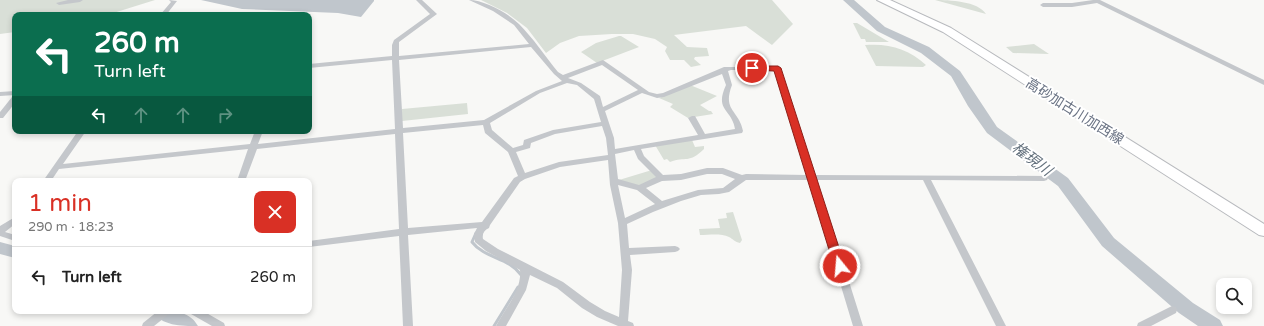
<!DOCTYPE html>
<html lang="en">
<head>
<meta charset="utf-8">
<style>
	:root { --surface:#fff; --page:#f6f6f6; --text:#222; --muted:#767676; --line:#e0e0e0; --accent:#d93025 }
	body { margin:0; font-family:"Varela Round","Noto Sans JP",sans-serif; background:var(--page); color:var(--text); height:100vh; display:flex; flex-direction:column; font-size:15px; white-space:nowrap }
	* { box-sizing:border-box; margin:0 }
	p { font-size:13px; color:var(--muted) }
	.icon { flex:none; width:22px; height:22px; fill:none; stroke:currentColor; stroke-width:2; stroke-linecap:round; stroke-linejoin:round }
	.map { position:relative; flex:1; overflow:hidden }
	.side { position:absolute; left:12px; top:178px; width:300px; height:136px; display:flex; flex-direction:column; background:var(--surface); border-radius:8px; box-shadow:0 2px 6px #0003 }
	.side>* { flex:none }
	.hud { position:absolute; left:12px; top:12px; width:300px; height:122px; border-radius:8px; box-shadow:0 2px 6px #0003; background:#0b6e4f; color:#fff; overflow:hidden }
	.fabs { position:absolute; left:1216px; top:278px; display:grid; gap:8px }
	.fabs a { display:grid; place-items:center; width:36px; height:36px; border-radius:8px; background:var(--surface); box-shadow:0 2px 6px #0003; font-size:20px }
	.pin { position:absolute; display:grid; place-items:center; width:34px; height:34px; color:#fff; margin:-17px; border:2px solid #fff; border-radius:50%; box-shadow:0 1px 4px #0007 }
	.me { position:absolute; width:44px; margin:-22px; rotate:343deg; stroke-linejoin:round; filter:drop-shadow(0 0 3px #0008) }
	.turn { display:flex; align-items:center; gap:14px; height:84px; padding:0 16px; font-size:18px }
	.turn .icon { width:52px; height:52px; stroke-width:2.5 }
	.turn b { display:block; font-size:28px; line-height:34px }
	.lanes { display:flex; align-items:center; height:38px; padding:0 16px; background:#0003; justify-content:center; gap:20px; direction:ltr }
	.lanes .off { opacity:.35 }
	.round { display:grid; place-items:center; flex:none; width:42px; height:42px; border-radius:8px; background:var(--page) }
	.summary { display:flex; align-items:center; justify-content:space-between; height:68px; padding:0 16px }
	h1 { font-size:24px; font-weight:600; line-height:30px; color:var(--accent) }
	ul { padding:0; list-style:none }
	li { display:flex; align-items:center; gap:12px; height:60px; padding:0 16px; border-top:1px solid var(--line) }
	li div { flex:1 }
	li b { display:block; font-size:15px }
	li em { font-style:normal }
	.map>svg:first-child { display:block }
	.green { fill:#d9dfd7 }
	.water { fill:#c0c6cc }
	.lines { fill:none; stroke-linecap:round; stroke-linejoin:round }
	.stream { stroke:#c0c6cc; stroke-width:3 }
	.river { fill:#c0c6cc; fill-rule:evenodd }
	.primary-casing { stroke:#b8babe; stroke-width:2 }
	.minor { fill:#c4c7cb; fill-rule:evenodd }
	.primary { fill:#fff; fill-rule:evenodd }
	.route { fill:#d93025; stroke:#8d1f18 }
	.labels { text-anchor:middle; stroke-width:4; stroke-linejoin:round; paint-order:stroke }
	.street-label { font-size:14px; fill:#6a7384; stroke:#fff }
	.water-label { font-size:15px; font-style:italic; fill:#66737f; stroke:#fff }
</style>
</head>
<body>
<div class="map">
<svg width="1264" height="326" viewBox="0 0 1264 326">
	<rect width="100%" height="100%" fill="#f8f8f6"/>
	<path class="green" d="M0,0H155L107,15H70L68,13L53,15H15V32L0,34Z
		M481,0H772L793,24L772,45L746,26L674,35L687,47L707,48L709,56L695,57L694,59L701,65L691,67L684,60H670L665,51L667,47L655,39L633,34H612L579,36L560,43L546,53L527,28L507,13Z
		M935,0C949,0 978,1 986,14Z
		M853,23H857L889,42H866L865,39H861Z
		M619,36H621L639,47L597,63L581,52L596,43Z
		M1034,44L1049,54L1013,53L1006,47Z
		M865,45C889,43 909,49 926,65L923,67L876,66Z
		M690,85L717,96L700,105L709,111H711L713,114L688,118L670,107L673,104L659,98Z
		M467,103L468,114L402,121V109Z
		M692,140L695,147L704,146V149C689,164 686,156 670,162L667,159L664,160L655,145Z
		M652,170L658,177L640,186L619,180Z
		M733,212L742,240L740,243C735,242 733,239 729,237C721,233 709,235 700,235L699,229L720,228L718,219L727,218L726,213Z"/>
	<path class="water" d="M201,0H374V1L361,17L338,13L242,9Z"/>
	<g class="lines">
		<path class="stream" d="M476,233L472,242C485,259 509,257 521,275
			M494,326L518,287"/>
		<path class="river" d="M843,0H854L885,27L929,47L960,71L997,127L1068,178L1114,238L1193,303L1220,320L1223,326H1198L1179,313L1102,246L1058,186L987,133L968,106L951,76L921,53L877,31Z
			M0,242L15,246V258L0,254Z
			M153,311C169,311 189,309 198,326C181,326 161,326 153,311Z"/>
		<g class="primary-casing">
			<path id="primary" d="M877,0H890L951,28L1264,224V236L1259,235L943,32Z"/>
		</g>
		<path class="minor" d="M68,0H83L80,2L59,5L56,3Z
			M169,0L177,1L166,15H160L171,2Z
			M416,0H422L437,14L399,42V56L529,44L514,25L493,11L469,0C484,0 508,13 519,24C533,38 545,56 558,72L563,75L603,60L649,92L657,94L663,93L724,67H780L815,175L1047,176L1048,178L1047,180L1044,181L931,180L1006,326H996L923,180H817L863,326H853L809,180H746L729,192L719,194L701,195L681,201L653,212L627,224L629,248L675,246L678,247L680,249L678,251L675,252L630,255L632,270L628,321L633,323L634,326H618L597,317L582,308L557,288L530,275L526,290L506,326H496C505,308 522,291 520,270L486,251L475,242L474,234L477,228L408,235L413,326H403L399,236L309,247V241L399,229L395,134L257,149L245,181H237L248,149L59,169L51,181H43L78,131H86L63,164L250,144L255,131H263L258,144L395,129L392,60L309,68V64L392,56V45L394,40L430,14ZM531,47L554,74L562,81L536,91L484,120L403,128L399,60ZM602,65L638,90L603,107L600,96L581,83L568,78ZM731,70H775L807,175L746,174L742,175L723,168H707L681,174L663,175L644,156L641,149L742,133L743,131C739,110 722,111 732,85L728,71ZM722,74L726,85C714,111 732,109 735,129L705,134L695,116H692L688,118L698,135L615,149L614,138L605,111L642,93L657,98L664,97ZM567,83L577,85L594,99L601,122L553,130L524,140L523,145L513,148L492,130L490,123L540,93ZM483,125L485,133L508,152L518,176L514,178L482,222L408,228L403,133ZM602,126L606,138L608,155L559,162L525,173L516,152L530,148L531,143L555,134ZM634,150L638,159L656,177L639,185L618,179L615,154ZM608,160L610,185L618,223L622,270L619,317L605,311L590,302L563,282L498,249L483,239C482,234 484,230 489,228L490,225L520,182L525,179L560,167ZM707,174H722L735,179L723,188L698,190L662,201L646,188L662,181L681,180ZM618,185L637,190L655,204L625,218Z
			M1093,0H1100L1264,80V85L1097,3L1072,7H1043L1040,5L1043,3H1072Z
			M15,91V95L0,96V92Z
			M12,97H15V103L3,118H0V112Z
			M15,217V224L5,232L15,235V241L0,236V226Z
			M1172,306L1176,307L1177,310L1176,313L1151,326H1137L1138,323Z
			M158,311H170L169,314L154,326H142L143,323Z
			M190,311H203L224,323L225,326H212L191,314Z"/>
		<use href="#primary" class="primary"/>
	</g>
	<path class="route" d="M749,66H778L781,68L845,266L843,269H836L834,266L774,71L752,70L749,69Z"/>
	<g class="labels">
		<g class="street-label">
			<text transform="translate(1075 111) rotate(32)" y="5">高砂加古川加西線</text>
		</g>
		<g class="water-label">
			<text transform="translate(1032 159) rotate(37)" y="5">権現川</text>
		</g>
	</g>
</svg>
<div class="fabs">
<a><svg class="icon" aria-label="search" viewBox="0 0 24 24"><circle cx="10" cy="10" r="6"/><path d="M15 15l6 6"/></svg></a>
</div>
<div class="pin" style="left:752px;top:68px;background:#d93025"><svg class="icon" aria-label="arrive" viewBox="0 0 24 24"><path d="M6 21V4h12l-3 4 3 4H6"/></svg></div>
<svg class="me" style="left:840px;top:266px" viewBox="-20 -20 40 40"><circle r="17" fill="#d93025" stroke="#fff" stroke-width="3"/><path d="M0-11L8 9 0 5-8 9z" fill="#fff"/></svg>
<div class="hud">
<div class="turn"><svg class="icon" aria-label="left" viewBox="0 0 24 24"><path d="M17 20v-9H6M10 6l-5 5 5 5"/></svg><div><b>260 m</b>Turn left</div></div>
<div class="lanes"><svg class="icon" aria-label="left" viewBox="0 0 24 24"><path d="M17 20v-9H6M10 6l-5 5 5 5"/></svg><svg class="icon off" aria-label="ahead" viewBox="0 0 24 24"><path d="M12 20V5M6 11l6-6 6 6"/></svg><svg class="icon off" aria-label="ahead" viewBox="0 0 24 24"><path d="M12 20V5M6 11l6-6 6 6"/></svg><svg class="icon off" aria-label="right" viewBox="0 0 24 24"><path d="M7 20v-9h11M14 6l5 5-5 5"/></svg></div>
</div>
<section class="side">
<div class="summary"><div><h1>1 min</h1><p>290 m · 18:23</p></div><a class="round" style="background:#d93025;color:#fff"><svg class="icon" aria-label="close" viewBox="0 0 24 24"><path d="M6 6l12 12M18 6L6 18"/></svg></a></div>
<ul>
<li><svg class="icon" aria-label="left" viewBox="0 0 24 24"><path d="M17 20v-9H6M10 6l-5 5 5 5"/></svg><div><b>Turn left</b></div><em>260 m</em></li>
</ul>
</section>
</div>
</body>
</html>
